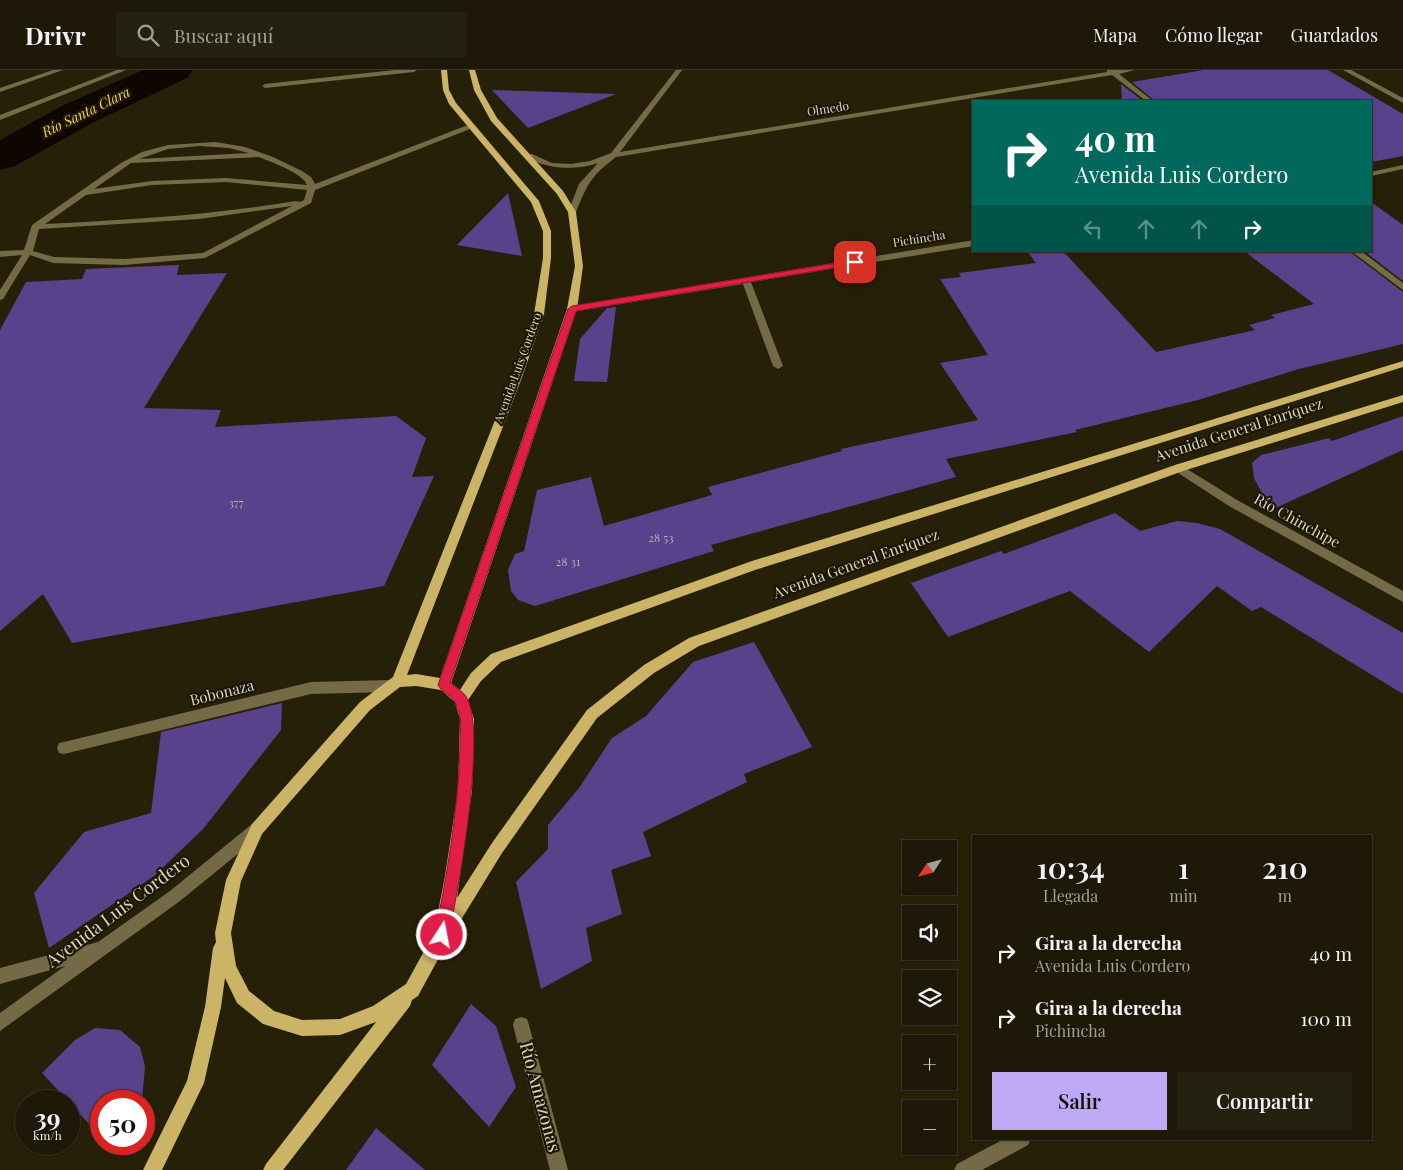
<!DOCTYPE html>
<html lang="es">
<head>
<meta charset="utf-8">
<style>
	:root { --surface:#1d1807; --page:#252111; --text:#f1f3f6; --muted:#a0a09b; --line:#3b3728; --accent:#bea9f5 }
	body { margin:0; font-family:"Playfair Display",serif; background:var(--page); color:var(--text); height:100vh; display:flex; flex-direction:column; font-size:19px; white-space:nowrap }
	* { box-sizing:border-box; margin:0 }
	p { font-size:16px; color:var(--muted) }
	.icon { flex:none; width:28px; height:28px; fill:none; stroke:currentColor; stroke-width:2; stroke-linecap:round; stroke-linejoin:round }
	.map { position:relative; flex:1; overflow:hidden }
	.panel { position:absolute; left:972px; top:765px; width:400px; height:305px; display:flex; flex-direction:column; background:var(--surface); border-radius:0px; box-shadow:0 1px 4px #0004,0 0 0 1px var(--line) }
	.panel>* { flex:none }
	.top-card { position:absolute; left:972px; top:30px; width:400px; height:152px; border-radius:0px; box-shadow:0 1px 4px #0004,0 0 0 1px var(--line); background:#00695c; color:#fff; overflow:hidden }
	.needle { width:32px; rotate:234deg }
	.fabs { position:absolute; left:902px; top:770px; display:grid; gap:10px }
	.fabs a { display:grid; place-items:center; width:55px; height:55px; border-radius:0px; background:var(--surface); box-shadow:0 1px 4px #0004,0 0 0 1px var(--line); font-size:25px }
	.speed { position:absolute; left:15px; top:1020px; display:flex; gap:10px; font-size:25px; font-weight:700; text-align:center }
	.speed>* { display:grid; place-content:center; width:65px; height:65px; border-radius:50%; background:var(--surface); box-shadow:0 1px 4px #0004,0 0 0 1px var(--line); line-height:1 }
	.speed small { font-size:12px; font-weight:400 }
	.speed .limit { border:8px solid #d22; background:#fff; color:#111 }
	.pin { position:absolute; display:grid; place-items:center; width:42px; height:42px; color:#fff; margin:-21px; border-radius:10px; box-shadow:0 2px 8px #0006 }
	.me { position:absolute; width:55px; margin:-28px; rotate:11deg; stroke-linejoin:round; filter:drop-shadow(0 0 4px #0008) }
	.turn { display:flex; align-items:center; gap:18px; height:105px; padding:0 20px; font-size:22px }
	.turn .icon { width:65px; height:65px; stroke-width:2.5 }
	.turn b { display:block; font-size:35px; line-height:42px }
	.lanes { display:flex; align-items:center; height:48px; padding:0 20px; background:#0003; justify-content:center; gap:25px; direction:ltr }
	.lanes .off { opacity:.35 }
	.eta { display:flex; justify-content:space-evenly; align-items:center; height:85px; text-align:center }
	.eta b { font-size:30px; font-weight:600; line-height:35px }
	.primary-button { display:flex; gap:10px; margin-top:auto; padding:10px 20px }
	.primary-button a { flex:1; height:58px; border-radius:0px; background:var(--accent); color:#111; font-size:20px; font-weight:600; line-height:58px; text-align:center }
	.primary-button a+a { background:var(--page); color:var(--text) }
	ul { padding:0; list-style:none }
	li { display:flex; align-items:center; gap:15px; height:65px; padding:0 20px }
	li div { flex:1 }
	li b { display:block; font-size:19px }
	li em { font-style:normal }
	header { display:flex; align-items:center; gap:30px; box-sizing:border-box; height:70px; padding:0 25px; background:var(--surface); border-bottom:1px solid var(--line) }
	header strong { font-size:24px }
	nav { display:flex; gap:28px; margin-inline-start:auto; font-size:18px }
	.search { width:350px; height:45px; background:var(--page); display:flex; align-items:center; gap:12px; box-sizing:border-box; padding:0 18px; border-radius:0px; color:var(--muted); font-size:19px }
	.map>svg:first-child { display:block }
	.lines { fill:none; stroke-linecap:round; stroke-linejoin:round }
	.river { fill:#0e0600; fill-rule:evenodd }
	.building { fill:#59418b }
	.minor { fill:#756a46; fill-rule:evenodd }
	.major { fill:#cbb466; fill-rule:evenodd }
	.route { fill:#e11d48; stroke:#92132f }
	.labels { text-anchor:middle; stroke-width:4.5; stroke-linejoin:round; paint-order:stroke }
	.far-street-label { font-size:12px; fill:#d9d5c7; stroke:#1d1702 }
	.number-label { font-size:12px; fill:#b9b0b8 }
	.far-water-label { font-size:14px; font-style:italic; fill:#f4d04d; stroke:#1d1702 }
	.street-label { font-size:15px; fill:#d9d5c7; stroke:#1d1702 }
	.near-street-label { font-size:18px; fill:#d9d5c7; stroke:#1d1702 }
</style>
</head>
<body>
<header>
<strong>Drivr</strong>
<div class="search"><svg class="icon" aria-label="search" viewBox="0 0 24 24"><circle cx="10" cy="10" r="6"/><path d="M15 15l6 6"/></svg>Buscar aquí</div>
<nav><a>Mapa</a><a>Cómo llegar</a><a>Guardados</a></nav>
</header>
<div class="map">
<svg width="1403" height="1100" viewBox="0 0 1403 1100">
	<rect width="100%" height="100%" fill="#272009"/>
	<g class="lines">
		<path class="river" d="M143,0H193L187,8L92,53L15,96L0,100V70L64,35Z"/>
	</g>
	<path class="building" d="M1204,0H1328L1403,44V86L1371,92V31H1155L1132,12Z
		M1121,14L1143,31H1122Z
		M492,20L616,24L528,58Z
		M508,123L522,186L457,175Z
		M1371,132L1403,155V211L1364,181H1371Z
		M1027,181H1063L1156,282L1255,260L1249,255L1275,248L1271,245L1314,234L1244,181H1349L1403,222V274L1299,299L1198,330L1075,360L1077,362L946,389L956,407L711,475L714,481L535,536L518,530L511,521L508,500L515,484L524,481L537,420L591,407L604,456L712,425L708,417L842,381L841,379L978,350L940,293L988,285L940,209L961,207L959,203L1036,193Z
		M179,195L177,205L227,203L144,338L221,340L215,357L396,346L426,368L412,407L434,406L384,516L72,573L43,524L0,561V260L26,212L82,209L86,199Z
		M616,237L607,312L574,311L580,269L607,238Z
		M1403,346V380L1271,440L1254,408L1252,393L1261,385L1329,368L1332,371Z
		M1115,443L1140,461L1177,451L1197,453L1220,459L1403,563V624L1261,537L1252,541L1217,516L1149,582L1070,521L948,567L911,513L1001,481L1004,484Z
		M754,572L812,677L744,704L747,712L643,762L651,786L611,800L622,844L586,858L592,891L541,919L516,812L548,779V755L579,718L612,668L646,646L693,592Z
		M282,633L281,660L203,759L154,806L49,878L34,823L84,762L151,743L161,662Z
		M471,934L496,956L516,1017L489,1057L432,995Z
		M95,958L120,960L140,977L145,996L142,1031H101V1067L42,1003L75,970Z
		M376,1058L425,1100H346Z"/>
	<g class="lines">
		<path class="minor" d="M53,0H63L0,22V18Z
			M117,0H126L0,50V45Z
			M395,0H417L414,2L265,18L262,16L265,14Z
			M676,0H682L620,82L1107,2V0H1135L1119,4L1153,31H1146L1112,5L616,87C591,106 588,113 576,142L569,144L568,142L579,114L598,93C573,101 550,99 526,88V84H532L552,93L571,94L590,91L611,83Z
			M1343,0H1351L1403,28V33Z
			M468,55L475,57L315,120L311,133L205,188L124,195L53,193L30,185L3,229L0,230V220L22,185L0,187V181L24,180L32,155L121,93L142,82L168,75L215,72L245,77L273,87L302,101L311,107L315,114ZM200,76L229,78L249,83L139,89L168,79ZM259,87C271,92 303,103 307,115L226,108L152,111L94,119L131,93ZM226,112L307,120L304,130L300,132L296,131C213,145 129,150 45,154L86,125L152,115ZM292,136L203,183L124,189L54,187L33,181L39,159L199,149Z
			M1403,95V99L1371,106V102Z
			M974,170V176L751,212L783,296L778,299L773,296L743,214L572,242L567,239L572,236Z
			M1351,181H1361L1403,213V220Z
			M1179,394L1237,430L1403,521V532L1229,436L1175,401L1174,398L1175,395Z
			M390,610L395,612L397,616L395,620L390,622L311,624L64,684L59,683L57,678L59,673L64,672L311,612Z
			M257,752L262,754L264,759L262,764L180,831L0,961V943L65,896L0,914V898L98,872L170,821L252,754Z
			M521,947L527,949L529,955L568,1100H550L513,955L515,949Z
			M1004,1069H1031L1028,1075L982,1100H954L957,1094Z"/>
		<path class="major" d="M441,0H447L449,20L456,33L539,131L551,161V188L544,244L521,310L407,605L416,604L440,608L567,239L575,196L568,142L557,124L491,51L474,20L469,0H475L481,20L497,48L563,121L576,142L583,196L577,239L451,613L460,620L471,603L491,584L752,491L1403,291V297L755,500L501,592L481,611L468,630L474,649L472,721L457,828L492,773L587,640L644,595L689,568L1175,395L1403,325V332L1183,401L699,576L654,603L597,648L502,783L448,871L418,926L412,930L410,936L283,1100H263L266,1094L376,952L340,965L302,966L263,954L237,933L225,908L221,937L204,1013L162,1100H143L187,1011L205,937L213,878L216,872L215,863L226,810L252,754L360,632L393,607L511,310L534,244L543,188V161L531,132L449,34L443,20ZM416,616L441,620L455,632L460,649L458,721L445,806L434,863L406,914L373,936L340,949L302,950L274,941L249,921L236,896L231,863L241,811L262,764L370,640L400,617Z"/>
	</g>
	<path class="route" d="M855,190L859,192L857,194L576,241L450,613C455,617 462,621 465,625C489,656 457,824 449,865L447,870L442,872L437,870L435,865C447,804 458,742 460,679C460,664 463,648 456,634C453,626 442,623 438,615L568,239L572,236Z"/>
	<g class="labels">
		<g class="far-street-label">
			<text transform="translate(828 39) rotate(-9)" y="4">Olmedo</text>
			<text transform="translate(919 169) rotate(-9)" y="4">Pichincha</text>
			<text transform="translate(518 298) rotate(-70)" y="4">Avenida Luis Cordero</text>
		</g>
		<g class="number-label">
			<text x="236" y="437">377</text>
			<text x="661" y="472">28 53</text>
			<text x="568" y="496">28 31</text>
		</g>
		<g class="far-water-label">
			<text transform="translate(86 42) rotate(-26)" y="5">Río Santa Clara</text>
		</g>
		<g class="street-label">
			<text transform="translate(1239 360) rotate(-18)" y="5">Avenida General Enríquez</text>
			<text transform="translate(1297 451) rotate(29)" y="5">Río Chinchipe</text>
			<text transform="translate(856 494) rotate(-20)" y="5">Avenida General Enríquez</text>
			<text transform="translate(222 623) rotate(-14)" y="5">Bobonaza</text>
		</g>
		<g class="near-street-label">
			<text transform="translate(118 841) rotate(-37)" y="6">Avenida Luis Cordero</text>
			<text transform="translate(540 1027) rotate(75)" y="6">Río Amazonas</text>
		</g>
	</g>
</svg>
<div class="fabs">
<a><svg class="needle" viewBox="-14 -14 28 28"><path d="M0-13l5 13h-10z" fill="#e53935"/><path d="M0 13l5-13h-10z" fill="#a0a09b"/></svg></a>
<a><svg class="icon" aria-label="sound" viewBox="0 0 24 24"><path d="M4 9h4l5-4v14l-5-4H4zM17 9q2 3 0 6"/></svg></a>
<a><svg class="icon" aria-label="layers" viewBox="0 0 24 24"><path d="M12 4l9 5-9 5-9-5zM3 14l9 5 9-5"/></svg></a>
<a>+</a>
<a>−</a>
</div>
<div class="speed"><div>39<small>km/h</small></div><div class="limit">50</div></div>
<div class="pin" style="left:855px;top:192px;background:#d93025"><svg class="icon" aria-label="arrive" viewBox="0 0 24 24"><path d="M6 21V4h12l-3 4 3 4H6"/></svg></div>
<svg class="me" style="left:442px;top:865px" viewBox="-20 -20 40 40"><circle r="17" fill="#e11d48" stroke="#fff" stroke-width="3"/><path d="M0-11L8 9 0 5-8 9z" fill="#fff"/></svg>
<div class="top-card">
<div class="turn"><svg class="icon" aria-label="right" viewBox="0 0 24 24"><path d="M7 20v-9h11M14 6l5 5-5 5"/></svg><div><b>40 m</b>Avenida Luis Cordero</div></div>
<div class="lanes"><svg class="icon off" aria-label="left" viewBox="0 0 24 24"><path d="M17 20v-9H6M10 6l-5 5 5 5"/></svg><svg class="icon off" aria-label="ahead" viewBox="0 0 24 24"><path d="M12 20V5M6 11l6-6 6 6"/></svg><svg class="icon off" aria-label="ahead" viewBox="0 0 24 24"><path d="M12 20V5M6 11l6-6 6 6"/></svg><svg class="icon" aria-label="right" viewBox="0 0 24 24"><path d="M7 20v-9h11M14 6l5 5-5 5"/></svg></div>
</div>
<section class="panel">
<div class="eta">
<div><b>10:34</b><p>Llegada</p></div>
<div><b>1</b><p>min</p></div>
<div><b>210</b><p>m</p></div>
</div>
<ul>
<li><svg class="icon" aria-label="right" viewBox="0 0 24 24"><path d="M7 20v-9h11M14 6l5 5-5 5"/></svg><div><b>Gira a la derecha</b><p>Avenida Luis Cordero</p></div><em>40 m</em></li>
<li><svg class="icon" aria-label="right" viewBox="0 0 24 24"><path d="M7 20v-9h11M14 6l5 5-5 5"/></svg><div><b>Gira a la derecha</b><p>Pichincha</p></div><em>100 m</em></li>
</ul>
<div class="primary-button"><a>Salir</a><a>Compartir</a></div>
</section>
</div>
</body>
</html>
